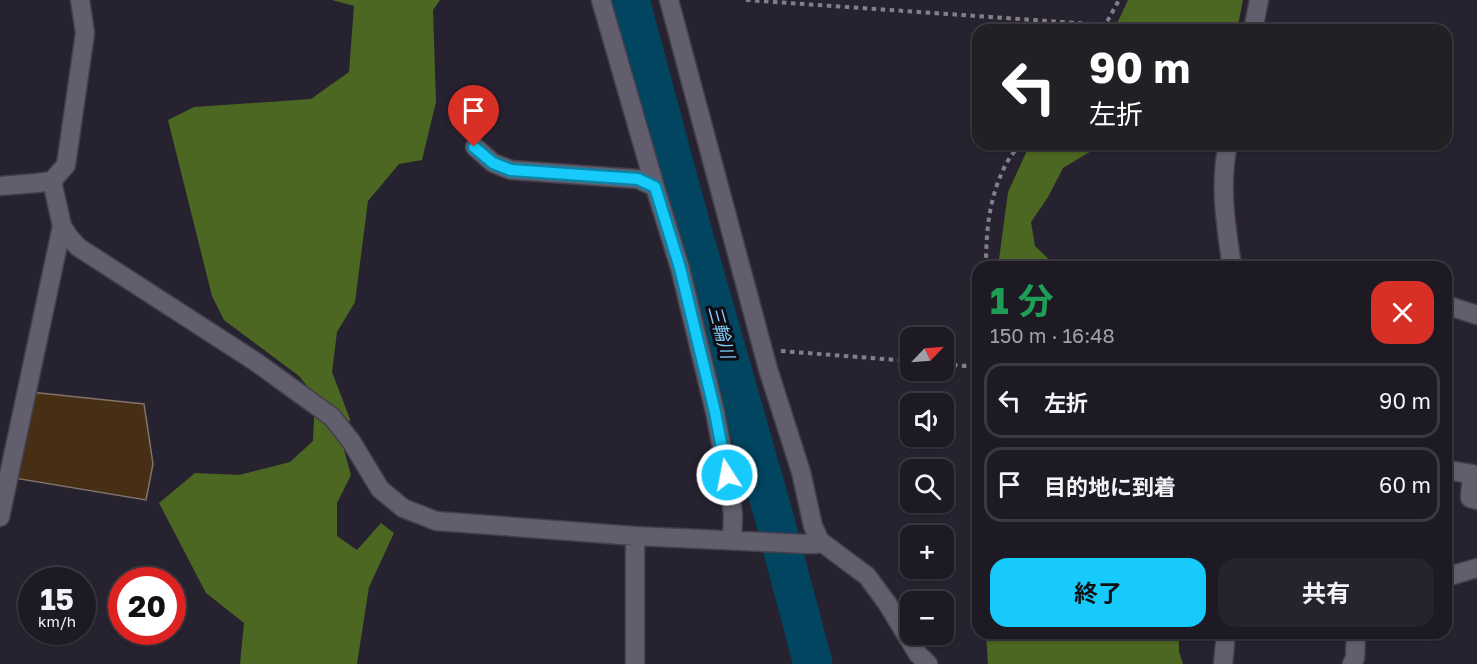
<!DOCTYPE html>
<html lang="ja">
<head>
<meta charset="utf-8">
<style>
	:root { --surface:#1d1a24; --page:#25232c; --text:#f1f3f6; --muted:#a0a1a6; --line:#3b3841; --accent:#16cafb }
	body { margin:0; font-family:"Golos Text","Noto Sans JP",sans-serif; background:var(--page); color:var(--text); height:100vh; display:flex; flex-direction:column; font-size:22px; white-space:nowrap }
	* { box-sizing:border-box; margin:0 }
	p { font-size:20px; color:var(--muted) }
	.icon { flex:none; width:33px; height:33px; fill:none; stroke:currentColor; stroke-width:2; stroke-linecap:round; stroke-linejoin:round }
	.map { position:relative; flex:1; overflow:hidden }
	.side { position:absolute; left:972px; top:261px; width:480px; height:378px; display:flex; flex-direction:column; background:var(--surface); border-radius:18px; box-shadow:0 2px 4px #0004,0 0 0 2px var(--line) }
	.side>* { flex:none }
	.hud { position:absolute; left:972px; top:24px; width:480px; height:126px; border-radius:18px; box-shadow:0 2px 4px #0004,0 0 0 2px var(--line); background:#202124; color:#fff; overflow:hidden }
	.needle { width:39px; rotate:65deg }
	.fabs { position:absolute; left:900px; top:327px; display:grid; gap:12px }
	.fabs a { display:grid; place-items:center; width:54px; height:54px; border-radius:12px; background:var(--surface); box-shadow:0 2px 4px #0004,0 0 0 2px var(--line); font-size:30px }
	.speed { position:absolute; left:18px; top:567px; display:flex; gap:12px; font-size:30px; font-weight:700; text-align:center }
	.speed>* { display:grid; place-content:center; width:78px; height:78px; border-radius:50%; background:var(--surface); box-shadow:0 2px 4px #0004,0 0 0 2px var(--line); line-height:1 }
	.speed small { font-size:15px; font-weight:400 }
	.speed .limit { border:9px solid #d22; background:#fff; color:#111 }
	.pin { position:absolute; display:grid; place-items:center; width:51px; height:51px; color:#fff; margin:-62px -26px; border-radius:50% 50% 50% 0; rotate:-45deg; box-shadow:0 0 6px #0007 }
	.pin .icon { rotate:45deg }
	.me { position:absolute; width:66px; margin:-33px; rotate:349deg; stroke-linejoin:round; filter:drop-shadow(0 0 4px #0008) }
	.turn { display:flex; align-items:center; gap:21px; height:126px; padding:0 18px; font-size:27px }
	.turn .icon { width:78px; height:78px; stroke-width:2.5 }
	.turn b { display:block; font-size:42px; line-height:51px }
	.round { display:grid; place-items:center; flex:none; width:63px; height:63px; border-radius:18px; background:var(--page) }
	.overview { display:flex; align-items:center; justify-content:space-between; height:102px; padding:0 18px }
	h1 { font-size:36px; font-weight:700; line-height:45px; color:#1e9e55 }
	.primary-button { display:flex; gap:12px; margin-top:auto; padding:12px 18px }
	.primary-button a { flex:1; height:69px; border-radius:18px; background:var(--accent); color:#111; font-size:24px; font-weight:700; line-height:69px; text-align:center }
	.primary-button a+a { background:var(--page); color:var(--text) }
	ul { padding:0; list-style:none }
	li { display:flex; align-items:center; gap:18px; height:75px; margin:0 12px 9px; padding:0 6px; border:3px solid var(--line); border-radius:18px }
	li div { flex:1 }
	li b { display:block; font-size:22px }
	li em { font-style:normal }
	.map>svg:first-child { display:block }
	.forest { fill:#4b6721 }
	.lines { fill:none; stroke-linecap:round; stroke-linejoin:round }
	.river { stroke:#014561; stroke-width:39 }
	.building { fill:#462f15; stroke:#817467; stroke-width:1.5 }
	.minor-casing { stroke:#433f4b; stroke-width:21 }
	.path { stroke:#837f8a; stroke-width:4; stroke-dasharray:4.5 4.5; stroke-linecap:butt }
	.minor { stroke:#635e6e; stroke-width:18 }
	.route-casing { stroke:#0e83a3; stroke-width:15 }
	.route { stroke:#16cafb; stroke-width:10 }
	.labels { text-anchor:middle; stroke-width:6; stroke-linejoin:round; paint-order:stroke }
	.water-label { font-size:18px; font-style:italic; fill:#81ccf6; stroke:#0f0d13 }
</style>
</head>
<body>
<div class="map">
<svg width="1477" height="664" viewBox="0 0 1477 664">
	<rect width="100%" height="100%" fill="#272230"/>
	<path class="forest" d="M332,0H440L433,10L436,102L422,160L399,164L368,201L355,302L337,332L332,372L350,419L344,450L351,475L337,503V536L357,550L381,523L394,533L369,587L357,664H240L244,623L206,593L159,503L195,473L239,475L290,462L313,441L315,396L299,376L224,320L212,296L168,120L194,107L311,99L349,72L354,6Z
		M1128,0H1243L1237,30H1114Z
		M1030,144H1103L1063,168L1048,197L1031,222L1035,246L1057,267H998L1008,192Z
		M986,633H1179V651L1183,664H988Z"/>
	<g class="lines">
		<path class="river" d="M630,0L691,226L773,513L813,664"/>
	</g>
	<path class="building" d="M30,392L144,404L153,464L146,500L14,478Z"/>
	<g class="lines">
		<g class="minor-casing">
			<path id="minor" d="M601,0L655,187L680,268L715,412L731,496L733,516L732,540
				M669,0L768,369L801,472L813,526L820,541L867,576L887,603L918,654L928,664
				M1253,30L1259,0
				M1228,144C1219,185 1226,226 1232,267
				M475,147L493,163L511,170L638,179L655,187
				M0,186L37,183L52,181L66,165L85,33L80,0
				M62,226L69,237L78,247L256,362L332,417L351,441L380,489L403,508L436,521L635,536L807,544H816L820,541
				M1446,305L1477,315
				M1446,470L1472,474L1470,498L1477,500
				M0,517L62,226L52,181
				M1446,577L1477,568
				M635,664V536
				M1223,664L1226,633
				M1352,664L1355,658L1356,633"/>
		</g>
		<path class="path" d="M746,0L1091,24L1103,29
			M1103,29L1119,0
			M986,267C986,230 989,197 1006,164C1010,157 1015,151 1019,144
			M781,351L910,361
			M944,364L964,366L978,363"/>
		<use href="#minor" class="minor"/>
	</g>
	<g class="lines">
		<g class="route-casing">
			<path id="route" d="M474,147L493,163L511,170L638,179L655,187L680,268L715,412L727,475"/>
		</g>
		<use href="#route" class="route"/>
	</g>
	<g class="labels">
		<g class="water-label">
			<text transform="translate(721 332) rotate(75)" y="6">三輪川</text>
		</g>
	</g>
</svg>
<div class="fabs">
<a><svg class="needle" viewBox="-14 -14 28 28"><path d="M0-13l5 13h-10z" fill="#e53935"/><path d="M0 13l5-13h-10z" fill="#a0a1a6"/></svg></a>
<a><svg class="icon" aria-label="sound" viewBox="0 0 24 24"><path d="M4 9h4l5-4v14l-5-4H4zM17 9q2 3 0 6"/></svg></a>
<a><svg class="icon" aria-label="search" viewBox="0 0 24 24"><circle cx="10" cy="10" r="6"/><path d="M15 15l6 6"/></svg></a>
<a>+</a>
<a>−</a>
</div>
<div class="speed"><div>15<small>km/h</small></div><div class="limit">20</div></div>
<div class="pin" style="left:474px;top:147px;background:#d93025"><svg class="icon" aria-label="arrive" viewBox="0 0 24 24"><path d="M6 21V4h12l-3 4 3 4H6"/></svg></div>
<svg class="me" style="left:727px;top:475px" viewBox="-20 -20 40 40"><circle r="17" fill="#16cafb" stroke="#fff" stroke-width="3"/><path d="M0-11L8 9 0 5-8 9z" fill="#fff"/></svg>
<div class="hud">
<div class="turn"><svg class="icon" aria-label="left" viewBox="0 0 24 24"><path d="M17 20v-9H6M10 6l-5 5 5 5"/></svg><div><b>90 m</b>左折</div></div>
</div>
<section class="side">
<div class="overview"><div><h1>1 分</h1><p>150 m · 16:48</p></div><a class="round" style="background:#d93025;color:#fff"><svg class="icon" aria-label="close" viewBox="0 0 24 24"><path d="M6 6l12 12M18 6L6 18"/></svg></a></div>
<ul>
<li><svg class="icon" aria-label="left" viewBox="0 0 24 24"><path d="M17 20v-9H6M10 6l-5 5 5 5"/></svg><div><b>左折</b></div><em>90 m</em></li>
<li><svg class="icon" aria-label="arrive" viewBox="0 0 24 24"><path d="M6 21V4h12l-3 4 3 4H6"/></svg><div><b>目的地に到着</b></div><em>60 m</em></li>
</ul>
<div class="primary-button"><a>終了</a><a>共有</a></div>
</section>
</div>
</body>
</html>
